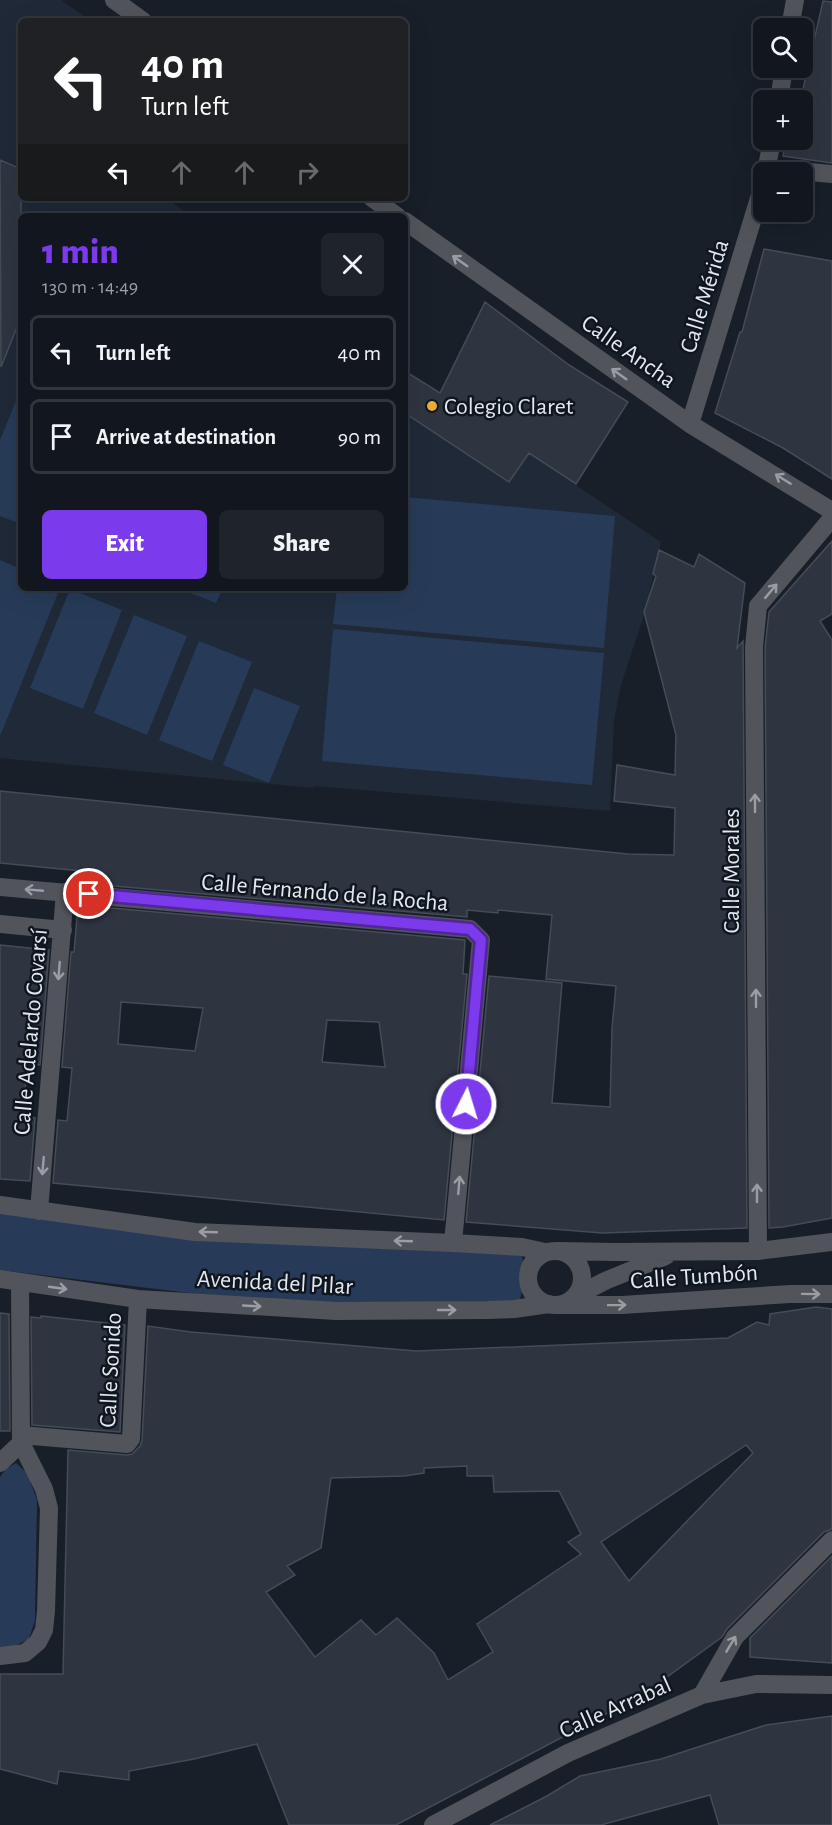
<!DOCTYPE html>
<html lang="en">
<head>
<meta charset="utf-8">
<style>
	:root { --surface:#12171f; --page:#1f242c; --text:#f1f3f6; --muted:#9c9fa4; --line:#31363d; --accent:#7c3aed }
	body { margin:0; font-family:"Alegreya Sans",sans-serif; background:var(--page); color:var(--text); height:100vh; display:flex; flex-direction:column; font-size:22px; white-space:nowrap }
	* { box-sizing:border-box; margin:0 }
	p { font-size:20px; color:var(--muted) }
	.icon { flex:none; width:33px; height:33px; fill:none; stroke:currentColor; stroke-width:2; stroke-linecap:round; stroke-linejoin:round }
	.map { position:relative; flex:1; overflow:hidden }
	.sheet { position:absolute; left:18px; top:213px; width:390px; height:378px; display:flex; flex-direction:column; background:var(--surface); border-radius:9px; box-shadow:0 6px 24px #0002,0 0 0 2px var(--line) }
	.sheet>* { flex:none }
	.top-card { position:absolute; left:18px; top:18px; width:390px; height:183px; border-radius:9px; box-shadow:0 6px 24px #0002,0 0 0 2px var(--line); background:#202124; color:#fff; overflow:hidden }
	.tools { position:absolute; left:753px; top:18px; display:grid; gap:12px }
	.tools a { display:grid; place-items:center; width:60px; height:60px; border-radius:9px; background:var(--surface); box-shadow:0 6px 24px #0002,0 0 0 2px var(--line); font-size:30px }
	.pin { position:absolute; display:grid; place-items:center; width:51px; height:51px; color:#fff; margin:-26px; border:3px solid #fff; border-radius:50%; box-shadow:0 2px 6px #0007 }
	.me { position:absolute; width:66px; margin:-33px; rotate:5deg; stroke-linejoin:round; filter:drop-shadow(0 0 4px #0008) }
	.turn { display:flex; align-items:center; gap:21px; height:126px; padding:0 24px; font-size:27px }
	.turn .icon { width:78px; height:78px; stroke-width:2.5 }
	.turn b { display:block; font-size:42px; line-height:51px }
	.lanes { display:flex; align-items:center; height:57px; padding:0 24px; background:#0003; justify-content:center; gap:30px; direction:ltr }
	.lanes .off { opacity:.35 }
	.round { display:grid; place-items:center; flex:none; width:63px; height:63px; border-radius:9px; background:var(--page) }
	.head { display:flex; align-items:center; justify-content:space-between; height:102px; padding:0 24px }
	h1 { font-size:36px; font-weight:800; line-height:45px; color:var(--accent) }
	.primary-button { display:flex; gap:12px; margin-top:auto; padding:12px 24px }
	.primary-button a { flex:1; height:69px; border-radius:9px; background:var(--accent); color:#fff; font-size:24px; font-weight:800; line-height:69px; text-align:center }
	.primary-button a+a { background:var(--page); color:var(--text) }
	ul { padding:0; list-style:none }
	li { display:flex; align-items:center; gap:18px; height:75px; margin:0 12px 9px; padding:0 12px; border:3px solid var(--line); border-radius:9px }
	li div { flex:1 }
	li b { display:block; font-size:22px }
	li em { font-style:normal }
	.map>svg:first-child { display:block }
	.built { fill:#1f2938 }
	.green { fill:#273b58 }
	.building { fill:#2e3541; stroke:#444c57; stroke-width:1.5; fill-rule:evenodd }
	.lines { fill:none; stroke-linecap:round; stroke-linejoin:round }
	.street { stroke:#51545a; stroke-width:18 }
	.oneway { stroke:#9a9ea4 }
	.route-casing { stroke:#51269a; stroke-width:15 }
	.route { stroke:#7c3aed; stroke-width:10 }
	.poi-dot { fill:#e9ab38; stroke:#0f1620; stroke-width:2 }
	.labels { text-anchor:middle; stroke-width:5; stroke-linejoin:round; paint-order:stroke }
	.street-label { font-size:24px; fill:#e3e8ef; stroke:#0f1620 }
	.poi-label { font-size:24px; fill:#e3e8ef; stroke:#0f1620; text-anchor:start }
</style>
</head>
<body>
<div class="map">
<svg width="832" height="1825" viewBox="0 0 832 1825">
	<rect width="100%" height="100%" fill="#181f29"/>
	<path class="built" d="M0,0H61L83,15L80,21H21V198H166L191,216H21V588H405V371L661,542L644,615L621,685L614,721L610,811L314,786L313,788L0,758Z"/>
	<path class="green" d="M21,389V524L0,516V440Z
		M405,497L615,516L604,648L333,624L337,588H405Z
		M0,560L21,569V588H60L0,736Z
		M178,588H223L216,603Z
		M70,589L122,610L83,709L30,688Z
		M134,615L187,636L147,735L94,713Z
		M333,629L604,653L592,785L322,761Z
		M199,641L252,662L212,761L159,740Z
		M254,688L300,706L269,783L223,765Z
		M0,1211L448,1248L522,1256C525,1270 524,1285 520,1299L514,1301L361,1304L222,1297L0,1270Z
		M16,1463L27,1473L37,1500L35,1620L29,1639L12,1647H0V1477L6,1469Z"/>
	<path class="building" d="M823,1L832,2V163L783,156L786,140H802V100H793V96L801,98Z
		M0,160L21,169V317L1,367Z
		M764,249L832,261V479L783,448L715,413L740,332H742Z
		M485,302L569,365L628,402L576,484L529,453L509,482L405,413V371L440,393Z
		M832,541V614L820,621L832,640V1218L783,1227L769,1228L765,648L769,612Z
		M659,550L694,567L699,554L745,583L737,648L743,641L747,1228L602,1233L466,1222L489,976L562,983L552,1103L610,1107L612,1028L616,986L546,979L552,915L498,910V913L467,910V917L80,883L81,871L0,863V791L628,854L674,855L675,808L614,801L617,765L675,775L676,735L644,612L656,576L653,574Z
		M78,905L465,940L463,974H467L444,1220L53,1183L58,1120L67,1121L72,1068L62,1067L71,952H74ZM121,1002L203,1008L195,1051L118,1044ZM327,1020L379,1022L385,1067L322,1062Z
		M0,945L49,950L40,1065L27,1064L23,1117L35,1118L30,1181L0,1179Z
		M816,1307L832,1309V1529L824,1532L727,1629L722,1637L649,1690L589,1723L396,1825H289L257,1744L194,1759L129,1771V1780L59,1771L57,1784L0,1769V1674H63L68,1450L127,1455L132,1454L140,1446L142,1440L148,1326L191,1332L416,1351L728,1338L757,1322L769,1325L770,1314ZM746,1445L753,1453L629,1581L601,1542ZM467,1466V1476H493L494,1492L559,1491L581,1534L568,1542L581,1554L477,1624L493,1652L448,1680L434,1653L397,1618L376,1635L361,1620L315,1657L266,1592L295,1575L287,1566L321,1548L331,1478L404,1476L424,1473V1468Z
		M0,1313L9,1314L10,1431H0Z
		M41,1316L125,1325L120,1432L32,1425L31,1317L41,1318Z
		M832,1556V1663L750,1657V1638Z
		M832,1716V1825H719L710,1795L601,1825H490L547,1796L580,1776L661,1759L766,1725Z"/>
	<g class="lines">
		<path class="street" d="M114,0L143,21
			M790,28L795,0
			M779,100L784,68
			M768,168L832,174
			M766,172L772,140
			M372,198L397,216
			M405,221L690,424L832,511
			M690,424L764,182
			M0,887L470,929L481,940L453,1243
			M0,924L63,930
			M0,1205L195,1232L453,1243L522,1247L545,1252
			M39,1211L65,892
			M558,1251L614,1252L758,1251L832,1242
			M758,1251L754,647L758,606L832,518
			M528 1278a27 27 0 1 1 54 0a27 27 0 1 1-54 0Z
			M0,1279L138,1299L336,1311L487,1310L514,1309L549,1304
			M574,1297L605,1281L666,1256
			M558,1305H622L790,1294H832
			M21,1435L127,1444L131,1439L138,1299
			M0,1463L21,1443
			M0,1656L25,1653L38,1642L44,1630L46,1611L49,1508L44,1489L21,1443L20,1282
			M702,1695L735,1637L832,1540
			M433,1825L568,1753L702,1695L756,1684L832,1685"/>
	</g>
	<defs><path id="oneway-shaft" d="M-6 0H5M1.5-3L5.5 0L1.5 3" fill="none" stroke-width="1.6" stroke-linecap="round" stroke-linejoin="round" transform="scale(1.5)"/></defs>
	<g class="oneway">
		<use href="#oneway-shaft" transform="translate(460 261) rotate(-145)"/>
		<use href="#oneway-shaft" transform="translate(619 374) rotate(-145)"/>
		<use href="#oneway-shaft" transform="translate(783 479) rotate(-148)"/>
		<use href="#oneway-shaft" transform="translate(771 591) rotate(-50)"/>
		<use href="#oneway-shaft" transform="translate(755 803) rotate(-90)"/>
		<use href="#oneway-shaft" transform="translate(34 890) rotate(-175)"/>
		<use href="#oneway-shaft" transform="translate(59 971) rotate(95)"/>
		<use href="#oneway-shaft" transform="translate(756 998) rotate(-90)"/>
		<use href="#oneway-shaft" transform="translate(43 1166) rotate(95)"/>
		<use href="#oneway-shaft" transform="translate(459 1185) rotate(-85)"/>
		<use href="#oneway-shaft" transform="translate(757 1193) rotate(-90)"/>
		<use href="#oneway-shaft" transform="translate(208 1232) rotate(-178)"/>
		<use href="#oneway-shaft" transform="translate(403 1241) rotate(-178)"/>
		<use href="#oneway-shaft" transform="translate(58 1288) rotate(8)"/>
		<use href="#oneway-shaft" transform="translate(811 1294) rotate(1)"/>
		<use href="#oneway-shaft" transform="translate(617 1305) rotate(-1)"/>
		<use href="#oneway-shaft" transform="translate(252 1306) rotate(3)"/>
		<use href="#oneway-shaft" transform="translate(447 1310)"/>
		<use href="#oneway-shaft" transform="translate(731 1644) rotate(-59)"/>
	</g>
	<g class="lines">
		<g class="route-casing">
			<path id="route" d="M89,894L470,929L481,940L466,1104"/>
		</g>
		<use href="#route" class="route"/>
	</g>
	<circle class="poi-dot" cx="432" cy="406" r="6"/>
	<g class="labels">
		<g class="street-label">
			<text transform="translate(704 296) rotate(-73)" y="8">Calle Mérida</text>
			<text transform="translate(629 351) rotate(35)" y="8">Calle Ancha</text>
			<text transform="translate(731 871) rotate(-90)" y="8">Calle Morales</text>
			<text transform="translate(325 892) rotate(5)" y="8">Calle Fernando de la Rocha</text>
			<text transform="translate(30 1032) rotate(-85)" y="8">Calle Adelardo Covarsí</text>
			<text transform="translate(694 1276) rotate(-4)" y="8">Calle Tumbón</text>
			<text transform="translate(275 1282) rotate(3)" y="8">Avenida del Pilar</text>
			<text transform="translate(110 1370) rotate(-87)" y="8">Calle Sonido</text>
			<text transform="translate(615 1707) rotate(-24)" y="8">Calle Arrabal</text>
		</g>
		<g class="poi-label">
			<text x="444" y="414">Colegio Claret</text>
		</g>
	</g>
</svg>
<div class="tools">
<a><svg class="icon" aria-label="search" viewBox="0 0 24 24"><circle cx="10" cy="10" r="6"/><path d="M15 15l6 6"/></svg></a>
<a>+</a>
<a>−</a>
</div>
<div class="pin" style="left:89px;top:894px;background:#d93025"><svg class="icon" aria-label="arrive" viewBox="0 0 24 24"><path d="M6 21V4h12l-3 4 3 4H6"/></svg></div>
<svg class="me" style="left:466px;top:1104px" viewBox="-20 -20 40 40"><circle r="17" fill="#7c3aed" stroke="#fff" stroke-width="3"/><path d="M0-11L8 9 0 5-8 9z" fill="#fff"/></svg>
<div class="top-card">
<div class="turn"><svg class="icon" aria-label="left" viewBox="0 0 24 24"><path d="M17 20v-9H6M10 6l-5 5 5 5"/></svg><div><b>40 m</b>Turn left</div></div>
<div class="lanes"><svg class="icon" aria-label="left" viewBox="0 0 24 24"><path d="M17 20v-9H6M10 6l-5 5 5 5"/></svg><svg class="icon off" aria-label="ahead" viewBox="0 0 24 24"><path d="M12 20V5M6 11l6-6 6 6"/></svg><svg class="icon off" aria-label="ahead" viewBox="0 0 24 24"><path d="M12 20V5M6 11l6-6 6 6"/></svg><svg class="icon off" aria-label="right" viewBox="0 0 24 24"><path d="M7 20v-9h11M14 6l5 5-5 5"/></svg></div>
</div>
<section class="sheet">
<div class="head"><div><h1>1 min</h1><p>130 m · 14:49</p></div><a class="round"><svg class="icon" aria-label="close" viewBox="0 0 24 24"><path d="M6 6l12 12M18 6L6 18"/></svg></a></div>
<ul>
<li><svg class="icon" aria-label="left" viewBox="0 0 24 24"><path d="M17 20v-9H6M10 6l-5 5 5 5"/></svg><div><b>Turn left</b></div><em>40 m</em></li>
<li><svg class="icon" aria-label="arrive" viewBox="0 0 24 24"><path d="M6 21V4h12l-3 4 3 4H6"/></svg><div><b>Arrive at destination</b></div><em>90 m</em></li>
</ul>
<div class="primary-button"><a>Exit</a><a>Share</a></div>
</section>
</div>
</body>
</html>
